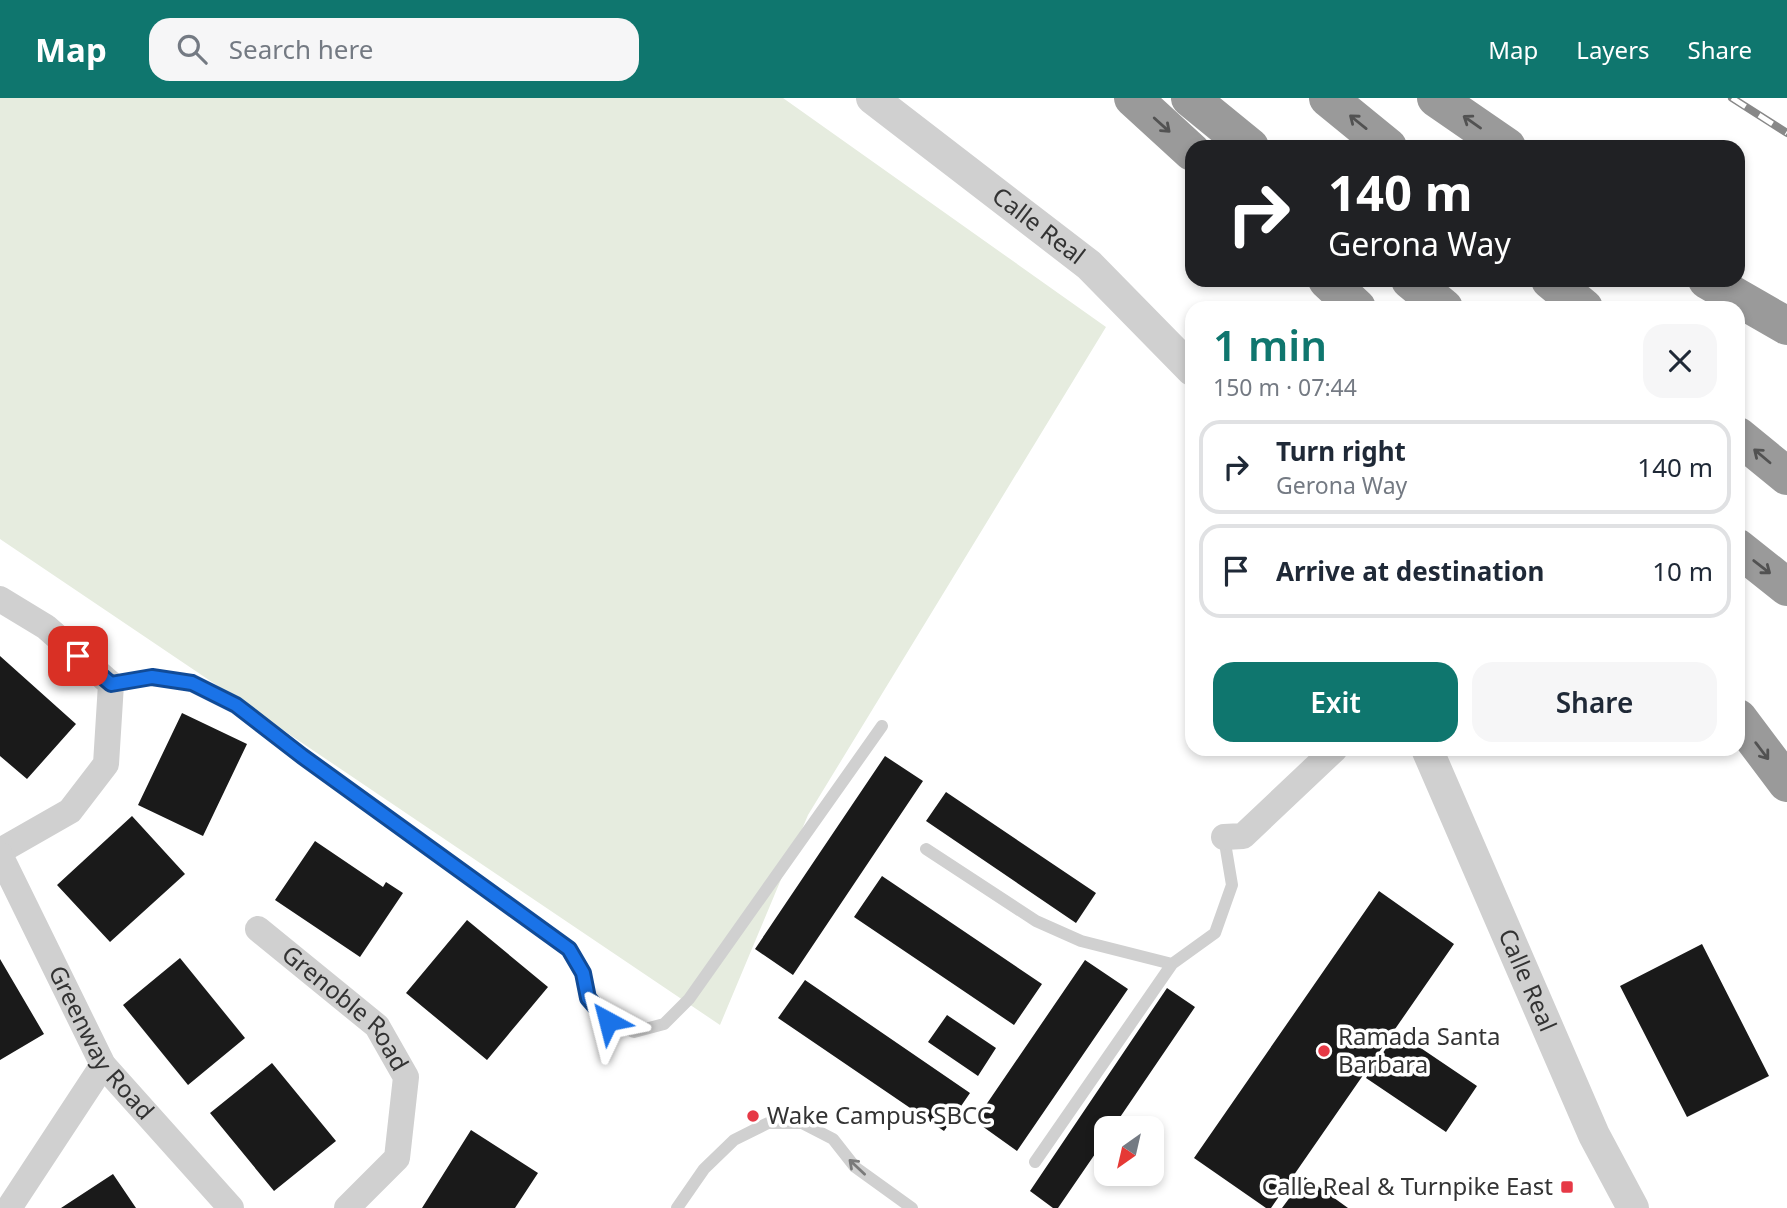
<!DOCTYPE html>
<html lang="en">
<head>
<meta charset="utf-8">
<style>
	:root { --surface:#fff; --page:#f6f6f7; --text:#1f2937; --muted:#747a83; --line:#e0e1e3; --accent:#0f766e }
	body { margin:0; font-family:"Noto Sans",sans-serif; background:var(--page); color:var(--text); height:100vh; display:flex; flex-direction:column; font-size:26px; white-space:nowrap }
	* { box-sizing:border-box; margin:0 }
	p { font-size:23px; color:var(--muted) }
	.icon { flex:none; width:38px; height:38px; fill:none; stroke:currentColor; stroke-width:2; stroke-linecap:round; stroke-linejoin:round }
	.map { position:relative; flex:1; overflow:hidden }
	.details { position:absolute; left:1185px; top:203px; width:560px; height:455px; display:flex; flex-direction:column; background:var(--surface); border-radius:21px; box-shadow:0 4px 10px #0003 }
	.details>* { flex:none }
	.hud { position:absolute; left:1185px; top:42px; width:560px; height:147px; border-radius:21px; box-shadow:0 4px 10px #0003; background:#202124; color:#fff; overflow:hidden }
	.needle { width:46px; rotate:214deg }
	.fabs { position:absolute; left:1094px; top:1018px; display:grid; gap:14px }
	.fabs a { display:grid; place-items:center; width:70px; height:70px; border-radius:14px; background:var(--surface); box-shadow:0 4px 10px #0003; font-size:35px }
	.pin { position:absolute; display:grid; place-items:center; width:60px; height:60px; color:#fff; margin:-30px; border-radius:14px; box-shadow:0 4px 10px #0006 }
	.me { position:absolute; width:77px; margin:-38px; rotate:322deg; stroke-linejoin:round; filter:drop-shadow(0 0 5px #0008) }
	.turn { display:flex; align-items:center; gap:24px; height:147px; padding:0 28px; font-size:32px }
	.turn .icon { width:91px; height:91px; stroke-width:2.5 }
	.turn b { display:block; font-size:49px; line-height:60px }
	.round { display:grid; place-items:center; flex:none; width:74px; height:74px; border-radius:21px; background:var(--page) }
	.headline { display:flex; align-items:center; justify-content:space-between; height:119px; padding:0 28px }
	h1 { font-size:42px; font-weight:600; line-height:52px; color:var(--accent) }
	.primary-button { display:flex; gap:14px; margin-top:auto; padding:14px 28px }
	.primary-button a { flex:1; height:80px; border-radius:21px; background:var(--accent); color:#fff; font-size:28px; font-weight:600; line-height:80px; text-align:center }
	.primary-button a+a { background:var(--page); color:var(--text) }
	ul { padding:0; list-style:none }
	li { display:flex; align-items:center; gap:21px; height:94px; margin:0 14px 10px; padding:0 14px; border:4px solid var(--line); border-radius:21px }
	li div { flex:1 }
	li b { display:block; font-size:26px }
	li em { font-style:normal }
	header { display:flex; align-items:center; gap:42px; box-sizing:border-box; height:98px; padding:0 35px; background:var(--accent); color:#fff }
	header strong { font-size:33px }
	nav { display:flex; gap:38px; margin-inline-start:auto; font-size:24px }
	.search { width:490px; height:63px; background:var(--page); display:flex; align-items:center; gap:18px; box-sizing:border-box; padding:0 24px; border-radius:21px; color:var(--muted); font-size:26px }
	.map>svg:first-child { display:block }
	.green { fill:#e6ecdf }
	.building { fill:#1a1a1a }
	.lines { fill:none; stroke-linecap:round; stroke-linejoin:round }
	.service { stroke:#d0d0d0; stroke-width:12 }
	.minor { stroke:#d0d0d0; stroke-width:26 }
	.tertiary { stroke:#d0d0d0; stroke-width:32 }
	.motorway { stroke:#9a9a9a; stroke-width:38 }
	.rail-casing { stroke:#888; stroke-width:8 }
	.rail { stroke:#fff; stroke-width:5; stroke-dasharray:16; stroke-linecap:butt }
	.oneway { stroke:#525252 }
	.oneway2 { stroke:#7a7a7a }
	.route-casing { stroke:#114b97; stroke-width:18 }
	.route { stroke:#1a73e8; stroke-width:12 }
	.poi-dot { fill:#e63946; stroke:#fff; stroke-width:2.5 }
	.labels { text-anchor:middle; stroke-width:7; stroke-linejoin:round; paint-order:stroke }
	.street-label { font-size:24px; fill:#333; stroke:#fff }
	.poi-label { font-size:24px; fill:#333; stroke:#fff; text-anchor:start }
</style>
</head>
<body>
<header>
<strong>Map</strong>
<div class="search"><svg class="icon" aria-label="search" viewBox="0 0 24 24"><circle cx="10" cy="10" r="6"/><path d="M15 15l6 6"/></svg>Search here</div>
<nav><a>Map</a><a>Layers</a><a>Share</a></nav>
</header>
<div class="map">
<svg width="1787" height="1110" viewBox="0 0 1787 1110">
	<rect width="100%" height="100%" fill="#fff"/>
	<path class="green" d="M0,0H783L1106,229L808,717L720,927L0,441Z"/>
	<path class="building" d="M0,558L76,626L27,681L0,658Z
		M182,615L247,646L203,738L138,707Z
		M885,658L923,683L793,877L755,851Z
		M946,694L1096,795L1076,825L926,723Z
		M132,718L185,776L110,844L57,787Z
		M315,743L383,789L386,784L403,795L360,859L275,802Z
		M882,778L1042,886L1014,927L854,819Z
		M1379,793L1454,846L1271,1110H1266L1194,1060Z
		M467,822L548,889L487,962L406,895Z
		M1702,846L1769,978L1687,1019L1620,888Z
		M180,860L245,940L188,987L123,907Z
		M0,861L44,936L0,962Z
		M1085,862L1128,891L1017,1053L975,1023Z
		M805,882L970,995L944,1033L778,920Z
		M1167,890L1195,909L1112,1031H1106V1040L1058,1110H1053L1030,1093Z
		M947,917L996,950L978,978L928,944Z
		M1397,934L1477,988L1446,1034L1366,980Z
		M272,965L336,1043L274,1093L210,1015Z
		M471,1032L538,1075L515,1110H422Z
		M113,1076L136,1110H61Z
		M1305,1079L1348,1110H1282Z"/>
	<g class="lines">
		<path class="service" d="M111,586L152,579L192,585L236,607L302,658L569,851L583,875L588,900L608,923L634,934L664,926L689,901L882,628
			M926,751L1036,823L1081,843L1172,866L1215,835L1232,787L1224,739
			M1035,1064L1172,866
			M677,1110L704,1071L734,1042L768,1025H802L833,1041L855,1069L912,1110"/>
		<g class="minor">
			<path d="M0,501L46,529L111,586L106,666L70,713L0,753"/>
			<path d="M1224,739L1243,738L1335,651"/>
			<path id="s1" d="M0,757L103,967L231,1110"/>
			<path id="s2" d="M258,831L377,928L406,979L397,1060L347,1110"/>
			<path d="M9,1110L103,967"/>
		</g>
		<g class="tertiary">
			<path id="s3" d="M872,0L1089,167L1192,272"/>
			<path id="s4" d="M1427,651L1594,1037L1633,1110"/>
		</g>
		<path class="motorway" d="M1133,0L1192,54
			M1190,0L1250,49
			M1328,0L1388,49
			M1436,0L1507,49
			M1327,182L1357,210
			M1410,182L1444,210
			M1550,182L1584,210
			M1707,182L1787,228
			M1738,338L1787,378
			M1738,450L1787,489
			M1738,620L1787,685"/>
		<g class="rail-casing">
			<path id="rail" d="M1732,0L1787,35"/>
		</g>
		<use href="#rail" class="rail"/>
	</g>
	<defs><path id="oneway-shaft" d="M-6 0H5M1.5-3L5.5 0L1.5 3" fill="none" stroke-width="1.6" stroke-linecap="round" stroke-linejoin="round" transform="scale(1.75)"/></defs>
	<g class="oneway">
		<use href="#oneway-shaft" transform="translate(1358 24) rotate(-141)"/>
		<use href="#oneway-shaft" transform="translate(1472 24) rotate(-145)"/>
		<use href="#oneway-shaft" transform="translate(1162 27) rotate(42)"/>
		<use href="#oneway-shaft" transform="translate(1762 358) rotate(-140)"/>
		<use href="#oneway-shaft" transform="translate(1762 469) rotate(38)"/>
		<use href="#oneway-shaft" transform="translate(1762 653) rotate(53)"/>
	</g>
	<use class="oneway2" href="#oneway-shaft" transform="translate(857 1069) rotate(-137)"/>
	<g class="lines">
		<g class="route-casing">
			<path id="route" d="M78,558L111,586L152,579L192,585L236,607L302,658L569,851L583,875L588,900L608,923"/>
		</g>
		<use href="#route" class="route"/>
	</g>
	<g class="poi-dot">
		<circle cx="1324" cy="953" r="7"/>
		<circle cx="753" cy="1018" r="7"/>
		<rect x="1560" y="1082" width="14" height="14" rx="3.5"/>
	</g>
	<g class="labels">
		<g class="street-label">
			<text dy="8" stroke="none"><textPath href="#s3" startOffset="210">Calle Real</textPath></text>
			<text dy="8" stroke="none"><textPath href="#s4" startOffset="252">Calle Real</textPath></text>
			<text dy="8" stroke="none"><textPath href="#s2" startOffset="119">Grenoble Road</textPath></text>
			<text dy="8" stroke="none"><textPath href="#s1" startOffset="214">Greenway Road</textPath></text>
		</g>
		<g class="poi-label">
			<text x="1338" y="947">Ramada Santa<tspan x="1338" dy="28">Barbara</tspan></text>
			<text x="767" y="1026">Wake Campus SBCC</text>
			<text x="1553" y="1097" text-anchor="end">Calle Real &amp; Turnpike East</text>
		</g>
	</g>
</svg>
<div class="fabs">
<a><svg class="needle" viewBox="-14 -14 28 28"><path d="M0-13l5 13h-10z" fill="#e53935"/><path d="M0 13l5-13h-10z" fill="#747a83"/></svg></a>
</div>
<div class="pin" style="left:78px;top:558px;background:#d93025"><svg class="icon" aria-label="arrive" viewBox="0 0 24 24"><path d="M6 21V4h12l-3 4 3 4H6"/></svg></div>
<svg class="me" style="left:608px;top:923px" viewBox="-20 -20 40 40"><path d="M0-17L14 15 0 8-14 15z" fill="#1a73e8" stroke="#fff" stroke-width="4"/></svg>
<div class="hud">
<div class="turn"><svg class="icon" aria-label="right" viewBox="0 0 24 24"><path d="M7 20v-9h11M14 6l5 5-5 5"/></svg><div><b>140 m</b>Gerona Way</div></div>
</div>
<section class="details">
<div class="headline"><div><h1>1 min</h1><p>150 m · 07:44</p></div><a class="round"><svg class="icon" aria-label="close" viewBox="0 0 24 24"><path d="M6 6l12 12M18 6L6 18"/></svg></a></div>
<ul>
<li><svg class="icon" aria-label="right" viewBox="0 0 24 24"><path d="M7 20v-9h11M14 6l5 5-5 5"/></svg><div><b>Turn right</b><p>Gerona Way</p></div><em>140 m</em></li>
<li><svg class="icon" aria-label="arrive" viewBox="0 0 24 24"><path d="M6 21V4h12l-3 4 3 4H6"/></svg><div><b>Arrive at destination</b></div><em>10 m</em></li>
</ul>
<div class="primary-button"><a>Exit</a><a>Share</a></div>
</section>
</div>
</body>
</html>
